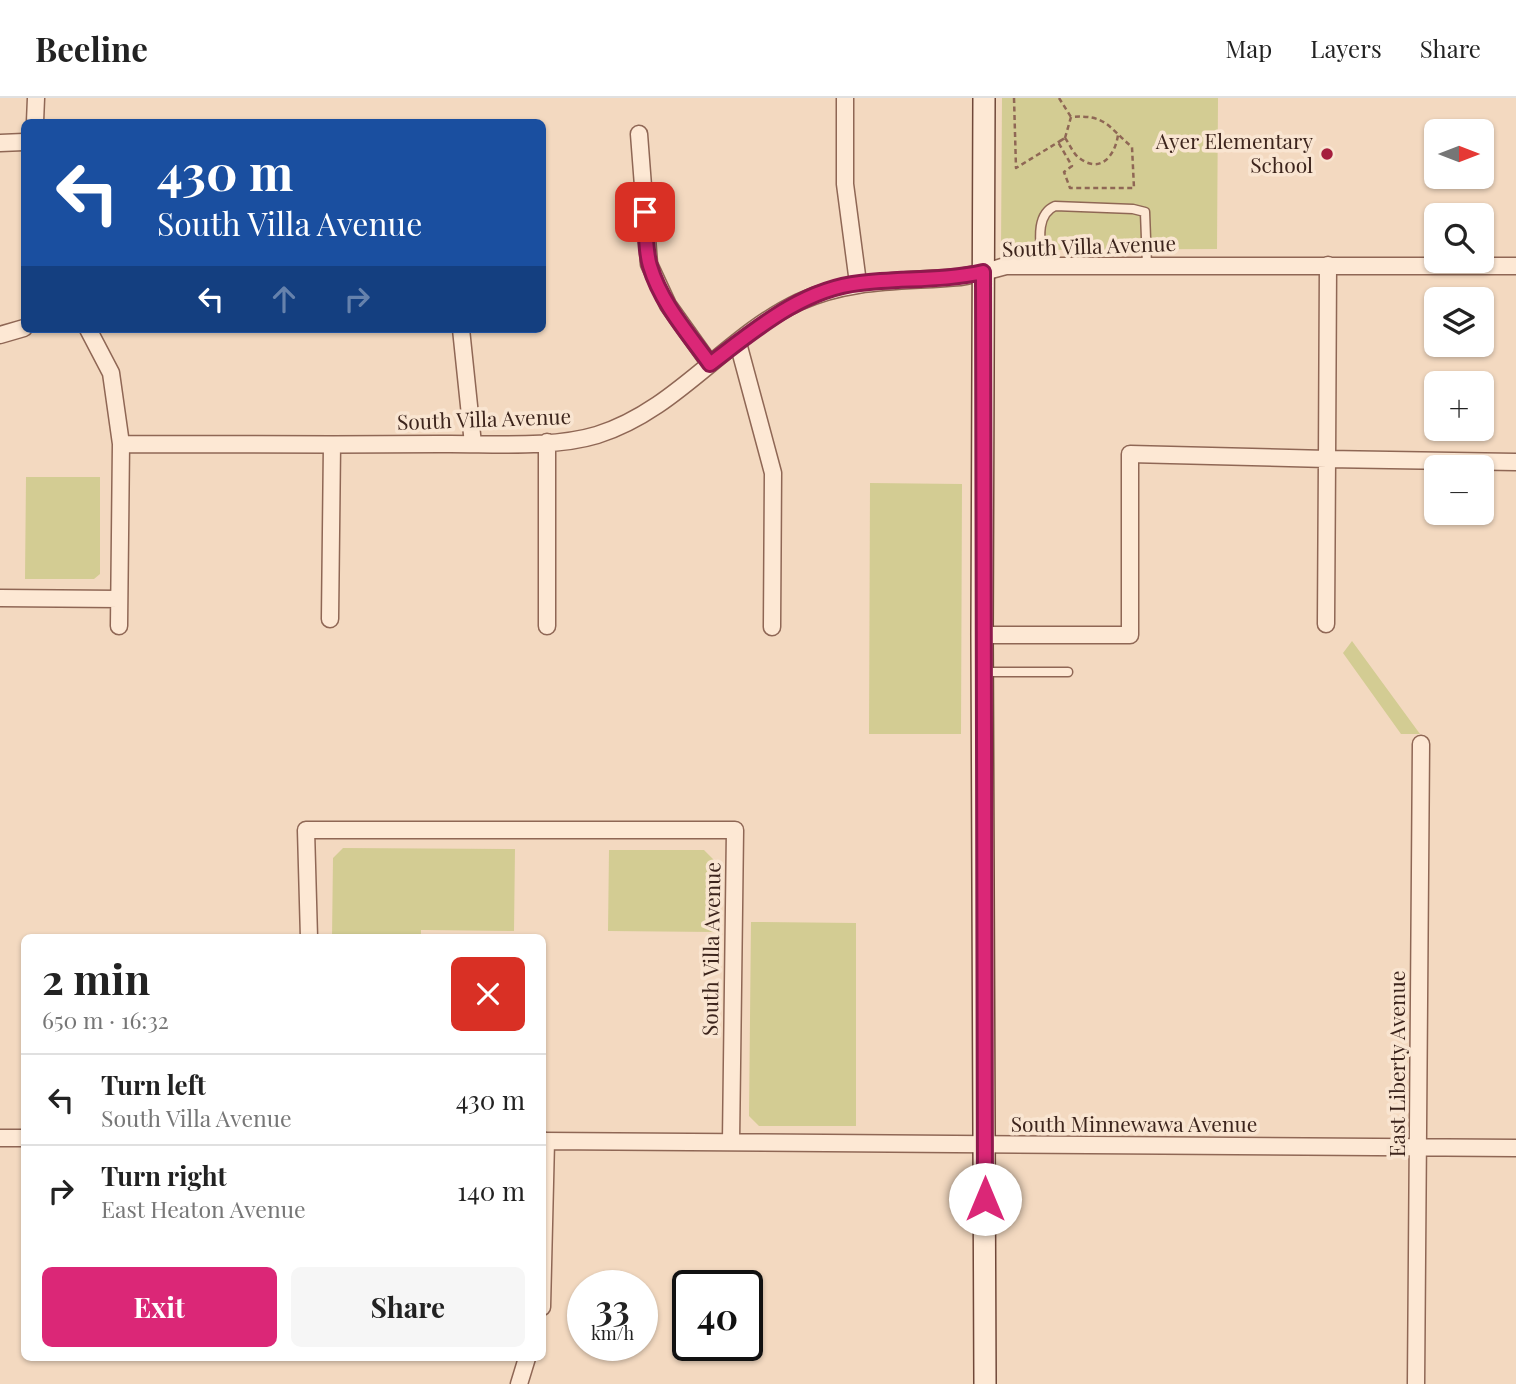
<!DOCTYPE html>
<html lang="en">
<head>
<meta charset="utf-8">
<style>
	:root { --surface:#fff; --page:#f6f6f6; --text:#222; --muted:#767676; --line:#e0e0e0; --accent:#db2777 }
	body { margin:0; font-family:"Playfair Display",serif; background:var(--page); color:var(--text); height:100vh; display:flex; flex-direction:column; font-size:26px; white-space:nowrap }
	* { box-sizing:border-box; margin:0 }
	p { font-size:23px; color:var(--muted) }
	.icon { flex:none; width:38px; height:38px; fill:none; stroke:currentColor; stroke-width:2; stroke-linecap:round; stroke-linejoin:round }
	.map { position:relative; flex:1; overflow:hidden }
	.side { position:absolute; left:21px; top:836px; width:525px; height:427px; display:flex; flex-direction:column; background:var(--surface); border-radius:10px; box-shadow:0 2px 5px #0004 }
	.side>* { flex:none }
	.top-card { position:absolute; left:21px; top:21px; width:525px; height:214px; border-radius:10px; box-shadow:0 2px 5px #0004; background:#1a4fa0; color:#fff; overflow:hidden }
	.needle { width:46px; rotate:90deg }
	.buttons { position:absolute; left:1424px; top:21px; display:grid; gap:14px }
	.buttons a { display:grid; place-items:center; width:70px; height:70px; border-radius:10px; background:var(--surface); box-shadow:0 2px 5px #0004; font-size:35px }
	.speed { position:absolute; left:567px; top:1172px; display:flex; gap:14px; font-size:35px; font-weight:700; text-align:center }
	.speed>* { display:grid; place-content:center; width:91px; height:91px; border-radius:50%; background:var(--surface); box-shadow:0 2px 5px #0004; line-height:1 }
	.speed small { font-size:18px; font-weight:400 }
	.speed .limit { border:4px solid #111; border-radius:10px; background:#fff; color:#111 }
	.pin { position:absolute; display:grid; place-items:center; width:60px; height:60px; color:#fff; margin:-30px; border-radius:14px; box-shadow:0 4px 10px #0006 }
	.me { position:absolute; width:77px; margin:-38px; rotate:0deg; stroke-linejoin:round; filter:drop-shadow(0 0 5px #0008) }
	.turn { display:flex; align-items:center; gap:24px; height:147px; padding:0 21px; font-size:32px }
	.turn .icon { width:91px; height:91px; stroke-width:2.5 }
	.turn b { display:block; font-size:49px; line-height:60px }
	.lanes { display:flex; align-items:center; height:66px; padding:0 21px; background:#0003; justify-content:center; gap:35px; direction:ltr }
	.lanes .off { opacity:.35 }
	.round { display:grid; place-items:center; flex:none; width:74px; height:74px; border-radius:10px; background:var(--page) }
	.head { display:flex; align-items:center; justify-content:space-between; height:119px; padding:0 21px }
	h1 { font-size:42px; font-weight:700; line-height:52px }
	.cta { display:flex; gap:14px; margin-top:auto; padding:14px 21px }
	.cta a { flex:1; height:80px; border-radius:10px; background:var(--accent); color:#fff; font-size:28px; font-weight:700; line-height:80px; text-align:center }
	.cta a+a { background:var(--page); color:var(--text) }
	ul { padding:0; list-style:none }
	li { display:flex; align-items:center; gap:21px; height:91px; padding:0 21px; border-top:2px solid var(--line) }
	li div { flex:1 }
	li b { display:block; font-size:26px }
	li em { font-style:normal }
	header { display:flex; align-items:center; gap:42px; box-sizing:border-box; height:98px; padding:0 35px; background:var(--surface); border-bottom:2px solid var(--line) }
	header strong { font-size:33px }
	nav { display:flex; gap:38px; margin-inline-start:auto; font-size:24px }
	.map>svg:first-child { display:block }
	.green { fill:#d3cc93 }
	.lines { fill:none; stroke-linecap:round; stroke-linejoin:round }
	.lane-casing { stroke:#8f6755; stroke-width:11 }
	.street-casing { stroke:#8f6755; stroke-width:19 }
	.secondary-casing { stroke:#704839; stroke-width:24 }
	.path { stroke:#8f6755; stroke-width:2.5; stroke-dasharray:5 3.5; stroke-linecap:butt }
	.lane { stroke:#fde8d4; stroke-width:8 }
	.street { stroke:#fde8d4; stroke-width:16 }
	.secondary { stroke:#fde8d4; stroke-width:21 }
	.route-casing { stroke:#8e194d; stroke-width:18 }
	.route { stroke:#db2777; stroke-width:12 }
	.poi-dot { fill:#a51e3d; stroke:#f9e5d1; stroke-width:2.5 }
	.labels { text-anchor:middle; stroke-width:7; stroke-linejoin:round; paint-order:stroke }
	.poi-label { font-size:21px; fill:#3c241c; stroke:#f9e5d1; text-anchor:end }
	.street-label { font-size:21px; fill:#3c241c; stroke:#f9e5d1 }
</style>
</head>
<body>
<header>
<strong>Beeline</strong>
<nav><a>Map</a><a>Layers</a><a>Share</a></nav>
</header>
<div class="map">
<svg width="1516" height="1286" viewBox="0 0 1516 1286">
	<rect width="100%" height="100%" fill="#f3d9c0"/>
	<path class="green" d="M1002,0H1218L1217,151L1001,152Z
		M26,379H100V476L94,481H25Z
		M870,385L962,386L961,636H869Z
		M1352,543L1420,636H1401L1343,555Z
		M343,750L515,751L514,833L421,832V840H332L333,760Z
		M609,752H704L714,762V834L608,833Z
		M751,824L856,825V1028H759L749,1018Z"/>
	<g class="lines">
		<g class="lane-casing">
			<path id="lane" d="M1042,168C1041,148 1034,117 1055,108L1133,111L1145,114L1147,167
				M982,574H1068"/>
		</g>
		<g class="street-casing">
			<path id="street" d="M845,0V86L858,185
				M35,24L36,0
				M639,36L649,166L668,207L710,266
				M0,45L24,44
				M1328,167L1327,361L1516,364
				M88,231L111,275L121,346L119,528
				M461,231L473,346
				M0,237L24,230
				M738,245L773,375L772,529
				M547,344V528
				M121,346C227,346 333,347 439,346C487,345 551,351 597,337C677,312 725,239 799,204C851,180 904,184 960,179C975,177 991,172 1006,168H1516
				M0,500L119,501
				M330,521L332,347
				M982,537H1130V356L1327,361L1326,526
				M309,840L306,732H735L731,1044
				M0,1040H24
				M542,1043L1516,1050
				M542,1209L546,1043
				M519,1286L527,1260
				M1416,1286L1421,646"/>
		</g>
		<g class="secondary-casing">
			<path id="secondary" d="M984,0L982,537L985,1286"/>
		</g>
		<path class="path" d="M1014,0L1016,70L1065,40L1071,19C1106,16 1108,29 1132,49L1134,90H1070L1064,74L1072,68L1058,44L1065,40
			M1059,0L1071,19
			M1065,40C1069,45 1073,55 1078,59C1100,77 1115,58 1118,37"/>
		<use href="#lane" class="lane"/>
		<use href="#street" class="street"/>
		<use href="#secondary" class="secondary"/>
	</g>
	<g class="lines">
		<g class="route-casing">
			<path id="route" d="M645,114C646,131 645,152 650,168C661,205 688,235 710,266C755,232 802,191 860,185C901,180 943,183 983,174L985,1101"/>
		</g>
		<use href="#route" class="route"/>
	</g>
	<circle class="poi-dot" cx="1327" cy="56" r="7"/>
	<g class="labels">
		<g class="poi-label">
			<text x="1313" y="51">Ayer Elementary<tspan x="1313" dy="24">School</tspan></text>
		</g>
		<g class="street-label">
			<text transform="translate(1089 149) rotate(-2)" y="7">South Villa Avenue</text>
			<text transform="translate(484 322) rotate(-2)" y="7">South Villa Avenue</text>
			<text transform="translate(712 851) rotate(-89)" y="7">South Villa Avenue</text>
			<text transform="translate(1398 966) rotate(-90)" y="7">East Liberty Avenue</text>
			<text x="1134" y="1034">South Minnewawa Avenue</text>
		</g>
	</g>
</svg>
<div class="buttons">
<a><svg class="needle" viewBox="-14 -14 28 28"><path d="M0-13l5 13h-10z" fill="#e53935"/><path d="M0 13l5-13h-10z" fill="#767676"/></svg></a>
<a><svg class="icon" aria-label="search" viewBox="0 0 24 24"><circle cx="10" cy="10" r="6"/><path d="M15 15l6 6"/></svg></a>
<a><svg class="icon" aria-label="layers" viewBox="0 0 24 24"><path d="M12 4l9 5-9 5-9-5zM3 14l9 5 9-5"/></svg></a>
<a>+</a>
<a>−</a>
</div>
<div class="speed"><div>33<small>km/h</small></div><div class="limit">40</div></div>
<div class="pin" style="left:645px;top:114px;background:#d93025"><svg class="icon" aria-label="arrive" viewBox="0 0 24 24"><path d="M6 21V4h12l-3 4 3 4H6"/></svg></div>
<svg class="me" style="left:985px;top:1101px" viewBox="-20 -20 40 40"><circle r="19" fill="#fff"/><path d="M0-13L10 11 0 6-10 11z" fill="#db2777"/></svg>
<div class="top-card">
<div class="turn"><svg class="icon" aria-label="left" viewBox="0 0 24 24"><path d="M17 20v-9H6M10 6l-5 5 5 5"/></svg><div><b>430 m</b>South Villa Avenue</div></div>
<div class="lanes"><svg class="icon" aria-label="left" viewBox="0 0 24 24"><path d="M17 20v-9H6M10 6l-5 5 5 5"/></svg><svg class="icon off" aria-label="ahead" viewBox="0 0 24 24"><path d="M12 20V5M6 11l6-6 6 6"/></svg><svg class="icon off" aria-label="right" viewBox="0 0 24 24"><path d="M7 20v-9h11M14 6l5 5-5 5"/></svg></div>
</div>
<section class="side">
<div class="head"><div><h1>2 min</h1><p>650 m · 16:32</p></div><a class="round" style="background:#d93025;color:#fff"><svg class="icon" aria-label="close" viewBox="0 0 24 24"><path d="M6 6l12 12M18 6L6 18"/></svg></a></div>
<ul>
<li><svg class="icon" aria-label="left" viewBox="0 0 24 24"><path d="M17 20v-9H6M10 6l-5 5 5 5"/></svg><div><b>Turn left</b><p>South Villa Avenue</p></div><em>430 m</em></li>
<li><svg class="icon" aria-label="right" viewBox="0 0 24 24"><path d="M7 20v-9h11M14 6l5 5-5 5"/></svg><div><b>Turn right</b><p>East Heaton Avenue</p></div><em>140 m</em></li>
</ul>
<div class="cta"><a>Exit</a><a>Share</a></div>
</section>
</div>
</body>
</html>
